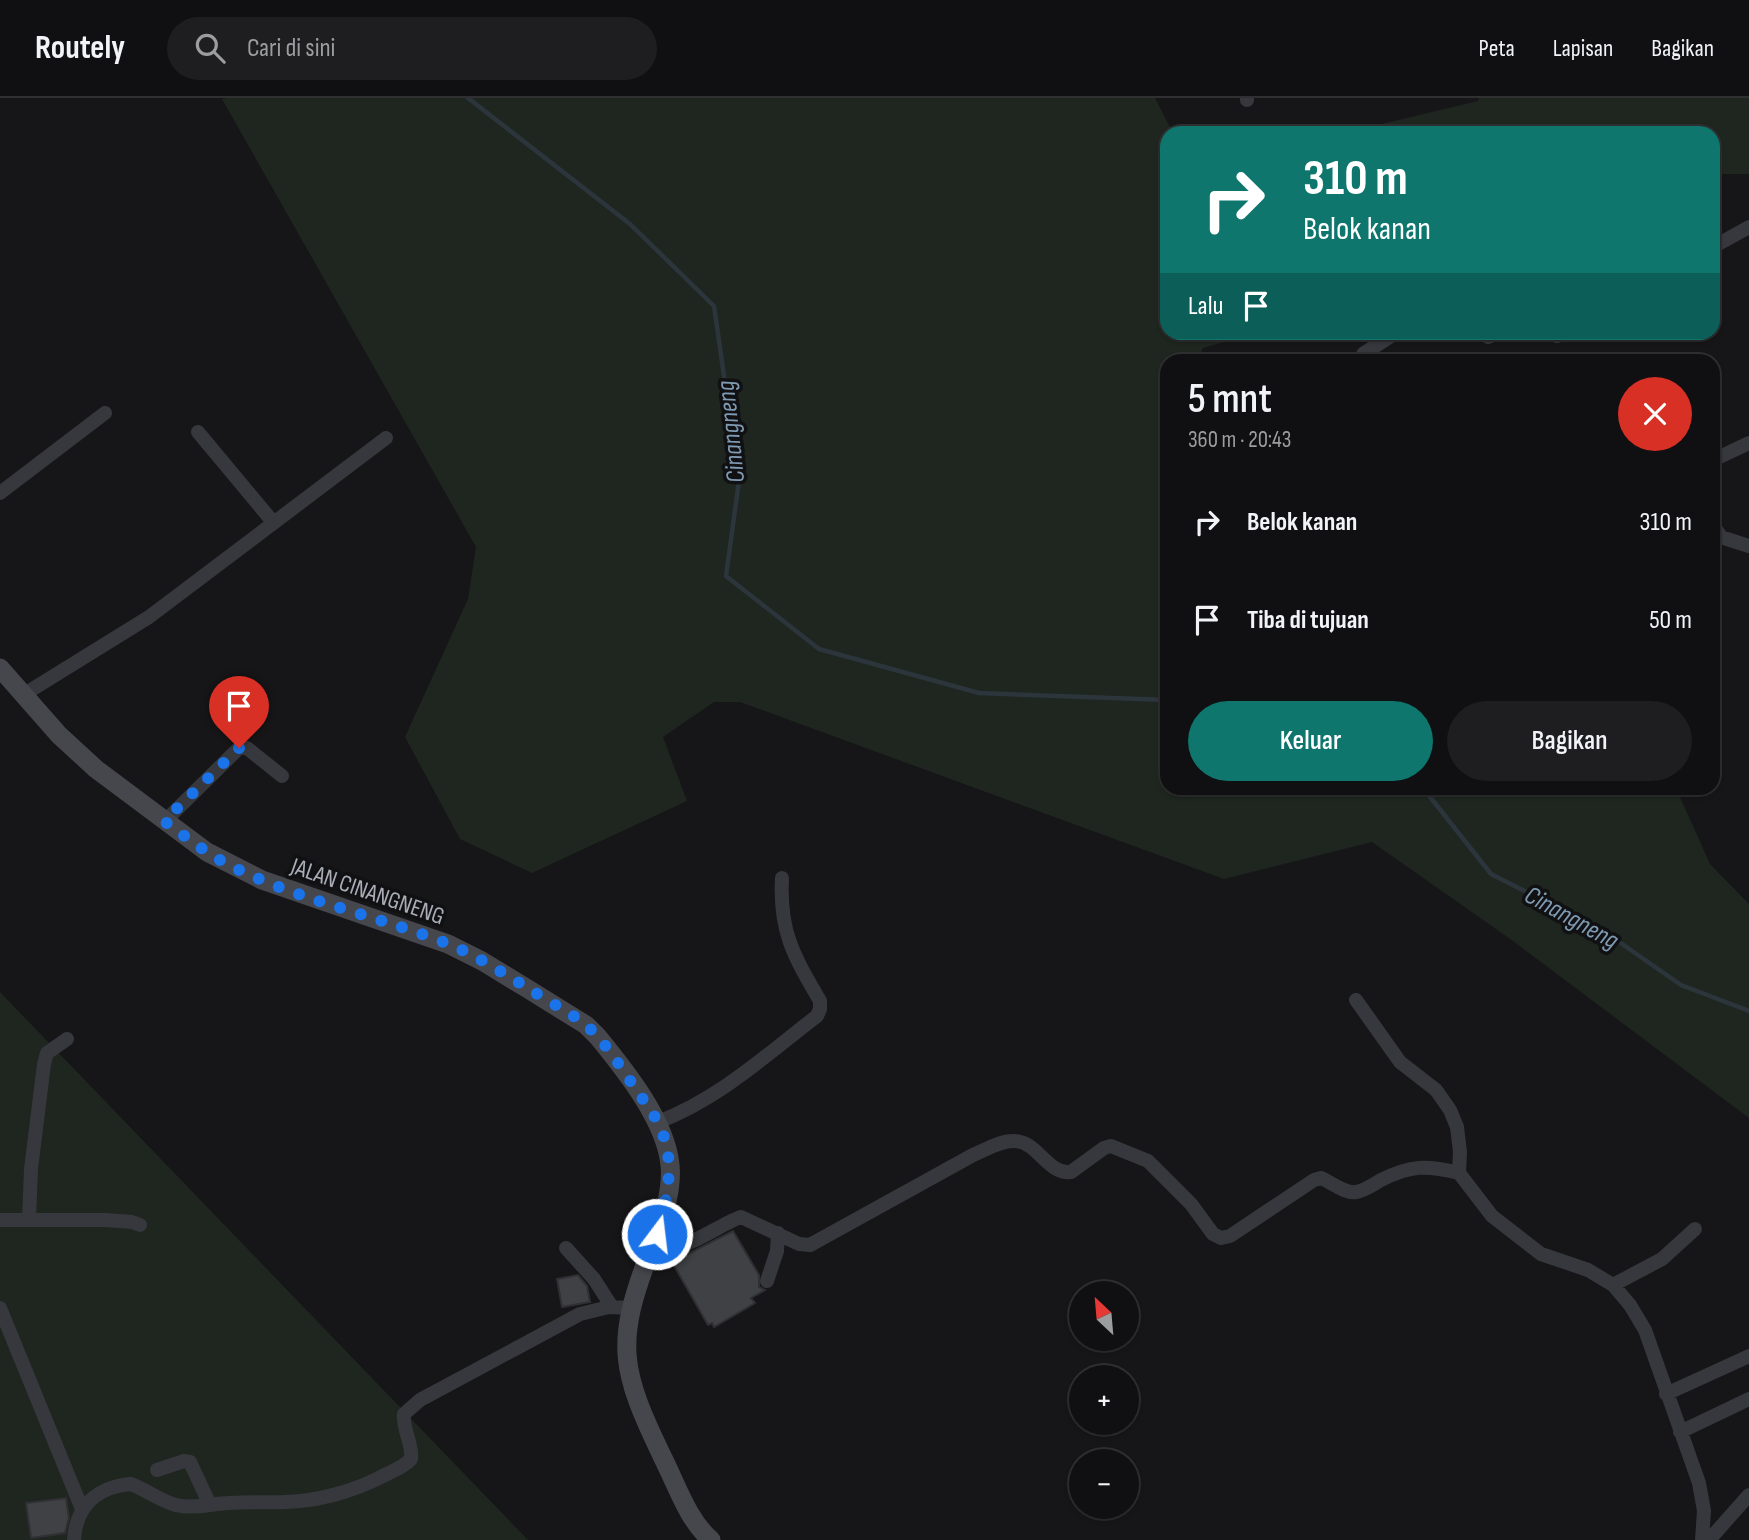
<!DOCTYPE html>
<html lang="id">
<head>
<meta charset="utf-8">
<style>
	:root { --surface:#101012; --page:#1e1e20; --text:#f1f3f6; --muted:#9c9d9f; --line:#303032; --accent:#0f766e }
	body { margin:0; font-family:"Sofia Sans Condensed",sans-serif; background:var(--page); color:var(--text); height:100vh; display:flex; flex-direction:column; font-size:26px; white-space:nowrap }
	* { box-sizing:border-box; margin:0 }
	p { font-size:23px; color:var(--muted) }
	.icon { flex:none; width:38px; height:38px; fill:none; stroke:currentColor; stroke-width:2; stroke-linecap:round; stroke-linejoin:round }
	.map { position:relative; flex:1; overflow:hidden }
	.details { position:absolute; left:1160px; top:256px; width:560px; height:441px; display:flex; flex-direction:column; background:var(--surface); border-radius:21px; box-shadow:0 2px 5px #0004,0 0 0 2px var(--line) }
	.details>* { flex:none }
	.guide { position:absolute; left:1160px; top:28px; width:560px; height:214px; border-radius:21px; box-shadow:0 2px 5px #0004,0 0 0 2px var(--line); background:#0f766e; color:#fff; overflow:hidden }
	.needle { width:46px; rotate:334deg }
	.controls { position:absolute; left:1069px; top:1183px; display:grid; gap:14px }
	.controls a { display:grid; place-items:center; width:70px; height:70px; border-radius:50%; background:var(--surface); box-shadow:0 2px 5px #0004,0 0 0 2px var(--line); font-size:35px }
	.pin { position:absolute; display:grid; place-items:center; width:60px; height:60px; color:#fff; margin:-72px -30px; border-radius:50% 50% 50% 0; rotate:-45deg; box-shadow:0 0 7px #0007 }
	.pin .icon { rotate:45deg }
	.me { position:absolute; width:77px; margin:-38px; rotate:15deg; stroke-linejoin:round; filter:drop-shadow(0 0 5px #0008) }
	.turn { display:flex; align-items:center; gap:24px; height:147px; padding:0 28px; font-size:32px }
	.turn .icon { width:91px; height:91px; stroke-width:2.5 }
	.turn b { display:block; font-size:49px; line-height:60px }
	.then { display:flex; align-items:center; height:66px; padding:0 28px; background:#0003; gap:14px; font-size:26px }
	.round { display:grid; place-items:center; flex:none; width:74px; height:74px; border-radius:37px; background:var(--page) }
	.summary { display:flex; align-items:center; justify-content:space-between; height:119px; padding:0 28px }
	h1 { font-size:42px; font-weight:600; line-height:52px }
	.button { display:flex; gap:14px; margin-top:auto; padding:14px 28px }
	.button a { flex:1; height:80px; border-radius:42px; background:var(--accent); color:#fff; font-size:28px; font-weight:600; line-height:80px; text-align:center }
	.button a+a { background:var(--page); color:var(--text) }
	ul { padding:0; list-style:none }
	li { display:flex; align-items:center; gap:21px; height:98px; padding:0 28px }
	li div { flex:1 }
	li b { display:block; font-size:26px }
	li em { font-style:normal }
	header { display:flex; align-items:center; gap:42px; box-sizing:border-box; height:98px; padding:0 35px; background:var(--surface); border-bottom:2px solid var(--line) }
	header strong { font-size:33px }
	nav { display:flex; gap:38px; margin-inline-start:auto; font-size:24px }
	.search { width:490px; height:63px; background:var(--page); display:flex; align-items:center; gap:18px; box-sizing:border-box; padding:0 24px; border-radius:38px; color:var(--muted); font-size:26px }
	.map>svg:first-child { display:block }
	.green { fill:#1e261f }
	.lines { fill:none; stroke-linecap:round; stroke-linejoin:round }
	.stream { stroke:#2c353c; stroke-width:4.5 }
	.building { fill:#404145; stroke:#303034; stroke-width:2 }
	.street { stroke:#37383d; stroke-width:14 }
	.secondary { stroke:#45474d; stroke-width:19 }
	.route { stroke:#1a73e8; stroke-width:12; stroke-dasharray:0 21.6 }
	.labels { text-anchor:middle; stroke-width:7; stroke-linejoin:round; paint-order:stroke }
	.street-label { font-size:24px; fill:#a8adb8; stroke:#111113 }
	.water-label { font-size:26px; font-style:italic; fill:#7f9bb3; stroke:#111113 }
</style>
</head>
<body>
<header>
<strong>Routely</strong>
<div class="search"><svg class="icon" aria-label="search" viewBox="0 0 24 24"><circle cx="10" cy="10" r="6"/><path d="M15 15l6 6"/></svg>Cari di sini</div>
<nav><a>Peta</a><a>Lapisan</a><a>Bagikan</a></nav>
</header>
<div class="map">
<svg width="1749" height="1442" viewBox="0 0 1749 1442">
	<rect width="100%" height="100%" fill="#161618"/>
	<path class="green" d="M227,0H1155L1173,35H1167V234L1255,235L1203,250L1198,262H1167V690H1676L1710,766L1749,806V1020L1513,843L1372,744L1224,781L740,604H714L663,639L687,703L532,775L460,741L405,639L468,501L476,449L222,1Z
		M1479,0H1749V76H1713V35H1344L1478,3Z
		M0,894L528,1442H0Z"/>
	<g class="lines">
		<path class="stream" d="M468,0L630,126L714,208L739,383L726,478L819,551L979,595L1167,602
			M1423,690L1491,776L1602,832L1681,887L1749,913"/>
	</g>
	<path class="building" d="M733,1133L759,1177V1189L765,1192L751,1200L755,1205L714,1229L712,1225L708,1227L672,1164Z
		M578,1177L587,1188L590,1204L562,1209L557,1181Z
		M66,1400L69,1420L65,1435L31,1440L26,1405Z"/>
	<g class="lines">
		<path class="street" d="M1247,0V2
			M1713,149L1749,129
			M1479,234L1488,239L1501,234
			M1544,234L1557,238L1569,234
			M1367,262L1363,256L1397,234
			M198,334L273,424
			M1713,362L1749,345
			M0,395L105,315
			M1713,427L1721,439L1749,448
			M23,597L149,519L386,340
			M164,724L239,650H247L282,678
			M1356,902L1400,964L1436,992L1450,1012L1457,1029L1460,1054L1459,1075L1492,1118L1541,1156L1588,1172L1613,1187L1630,1207L1645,1232L1699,1385L1704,1413L1702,1442
			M658,1024C719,1001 766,957 817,918L820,911V903C794,858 779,834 782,780
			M0,1122H105L132,1124L140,1127
			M29,1122L31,1071L44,966L47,955L67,941
			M657,1136C663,1140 670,1146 678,1147C689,1149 727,1123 741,1119L799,1146L810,1147L973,1057C985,1052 1001,1042 1015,1043C1038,1044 1048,1077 1071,1074L1104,1050L1111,1048L1148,1063L1191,1106L1213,1136L1221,1140L1230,1138L1314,1082L1321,1080C1331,1084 1345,1096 1356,1094C1364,1093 1374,1086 1381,1082C1411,1067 1426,1067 1459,1075
			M566,1150L594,1181L612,1209
			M767,1183L777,1153L778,1135
			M1613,1187L1662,1161L1695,1131
			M0,1210L82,1411
			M1666,1296L1749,1258
			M1680,1334L1749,1301
			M157,1372L184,1363L190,1364L210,1407C236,1403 260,1405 286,1404C317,1403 351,1394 379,1380C390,1374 403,1370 411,1361C413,1345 402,1331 404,1316L420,1302L580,1216L609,1209L631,1210
			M74,1442C76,1408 97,1389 131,1386C166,1401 168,1413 210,1407
			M1709,1442L1749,1397"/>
		<path class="secondary" d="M0,570L59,637L96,671L207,754L262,782L448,846L482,863L528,891L586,927L598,939C625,972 666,1023 670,1067C673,1096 660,1127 650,1154C614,1246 621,1273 663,1360C677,1388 688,1422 711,1442"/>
	</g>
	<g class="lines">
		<path class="route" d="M239,650L164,723C187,740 210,758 235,770C302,803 377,818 446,845C477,857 506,877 534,894C551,905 572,915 588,929C606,945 619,967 633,987C641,999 650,1010 657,1023C677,1059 668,1099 657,1136"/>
	</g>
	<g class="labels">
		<g class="street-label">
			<text transform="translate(368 793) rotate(19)" y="8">JALAN CINANGNENG</text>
		</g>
		<g class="water-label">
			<text transform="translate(730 334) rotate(-96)" y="9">Cinangneng</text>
			<text transform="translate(1572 819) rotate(29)" y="9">Cinangneng</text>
		</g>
	</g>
</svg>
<div class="controls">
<a><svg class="needle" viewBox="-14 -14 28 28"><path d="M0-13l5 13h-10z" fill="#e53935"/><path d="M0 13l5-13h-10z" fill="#9c9d9f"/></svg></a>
<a>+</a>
<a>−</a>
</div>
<div class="pin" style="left:239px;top:650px;background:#d93025"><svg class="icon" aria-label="arrive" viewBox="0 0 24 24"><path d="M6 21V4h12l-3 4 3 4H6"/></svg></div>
<svg class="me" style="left:657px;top:1136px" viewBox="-20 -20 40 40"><circle r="17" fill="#1a73e8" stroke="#fff" stroke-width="3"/><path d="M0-11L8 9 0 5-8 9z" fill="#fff"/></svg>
<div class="guide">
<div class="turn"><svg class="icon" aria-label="right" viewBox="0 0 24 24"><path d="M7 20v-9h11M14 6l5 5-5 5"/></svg><div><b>310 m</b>Belok kanan</div></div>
<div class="then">Lalu<svg class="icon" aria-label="arrive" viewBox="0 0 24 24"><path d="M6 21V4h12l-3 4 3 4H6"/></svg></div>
</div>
<section class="details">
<div class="summary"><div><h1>5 mnt</h1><p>360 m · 20:43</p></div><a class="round" style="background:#d93025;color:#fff"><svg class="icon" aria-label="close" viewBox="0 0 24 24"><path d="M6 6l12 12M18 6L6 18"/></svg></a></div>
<ul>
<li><svg class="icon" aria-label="right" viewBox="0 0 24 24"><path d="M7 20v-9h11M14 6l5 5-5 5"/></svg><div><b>Belok kanan</b></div><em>310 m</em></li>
<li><svg class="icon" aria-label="arrive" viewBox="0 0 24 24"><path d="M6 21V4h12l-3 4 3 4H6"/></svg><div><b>Tiba di tujuan</b></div><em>50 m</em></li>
</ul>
<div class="button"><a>Keluar</a><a>Bagikan</a></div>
</section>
</div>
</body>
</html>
